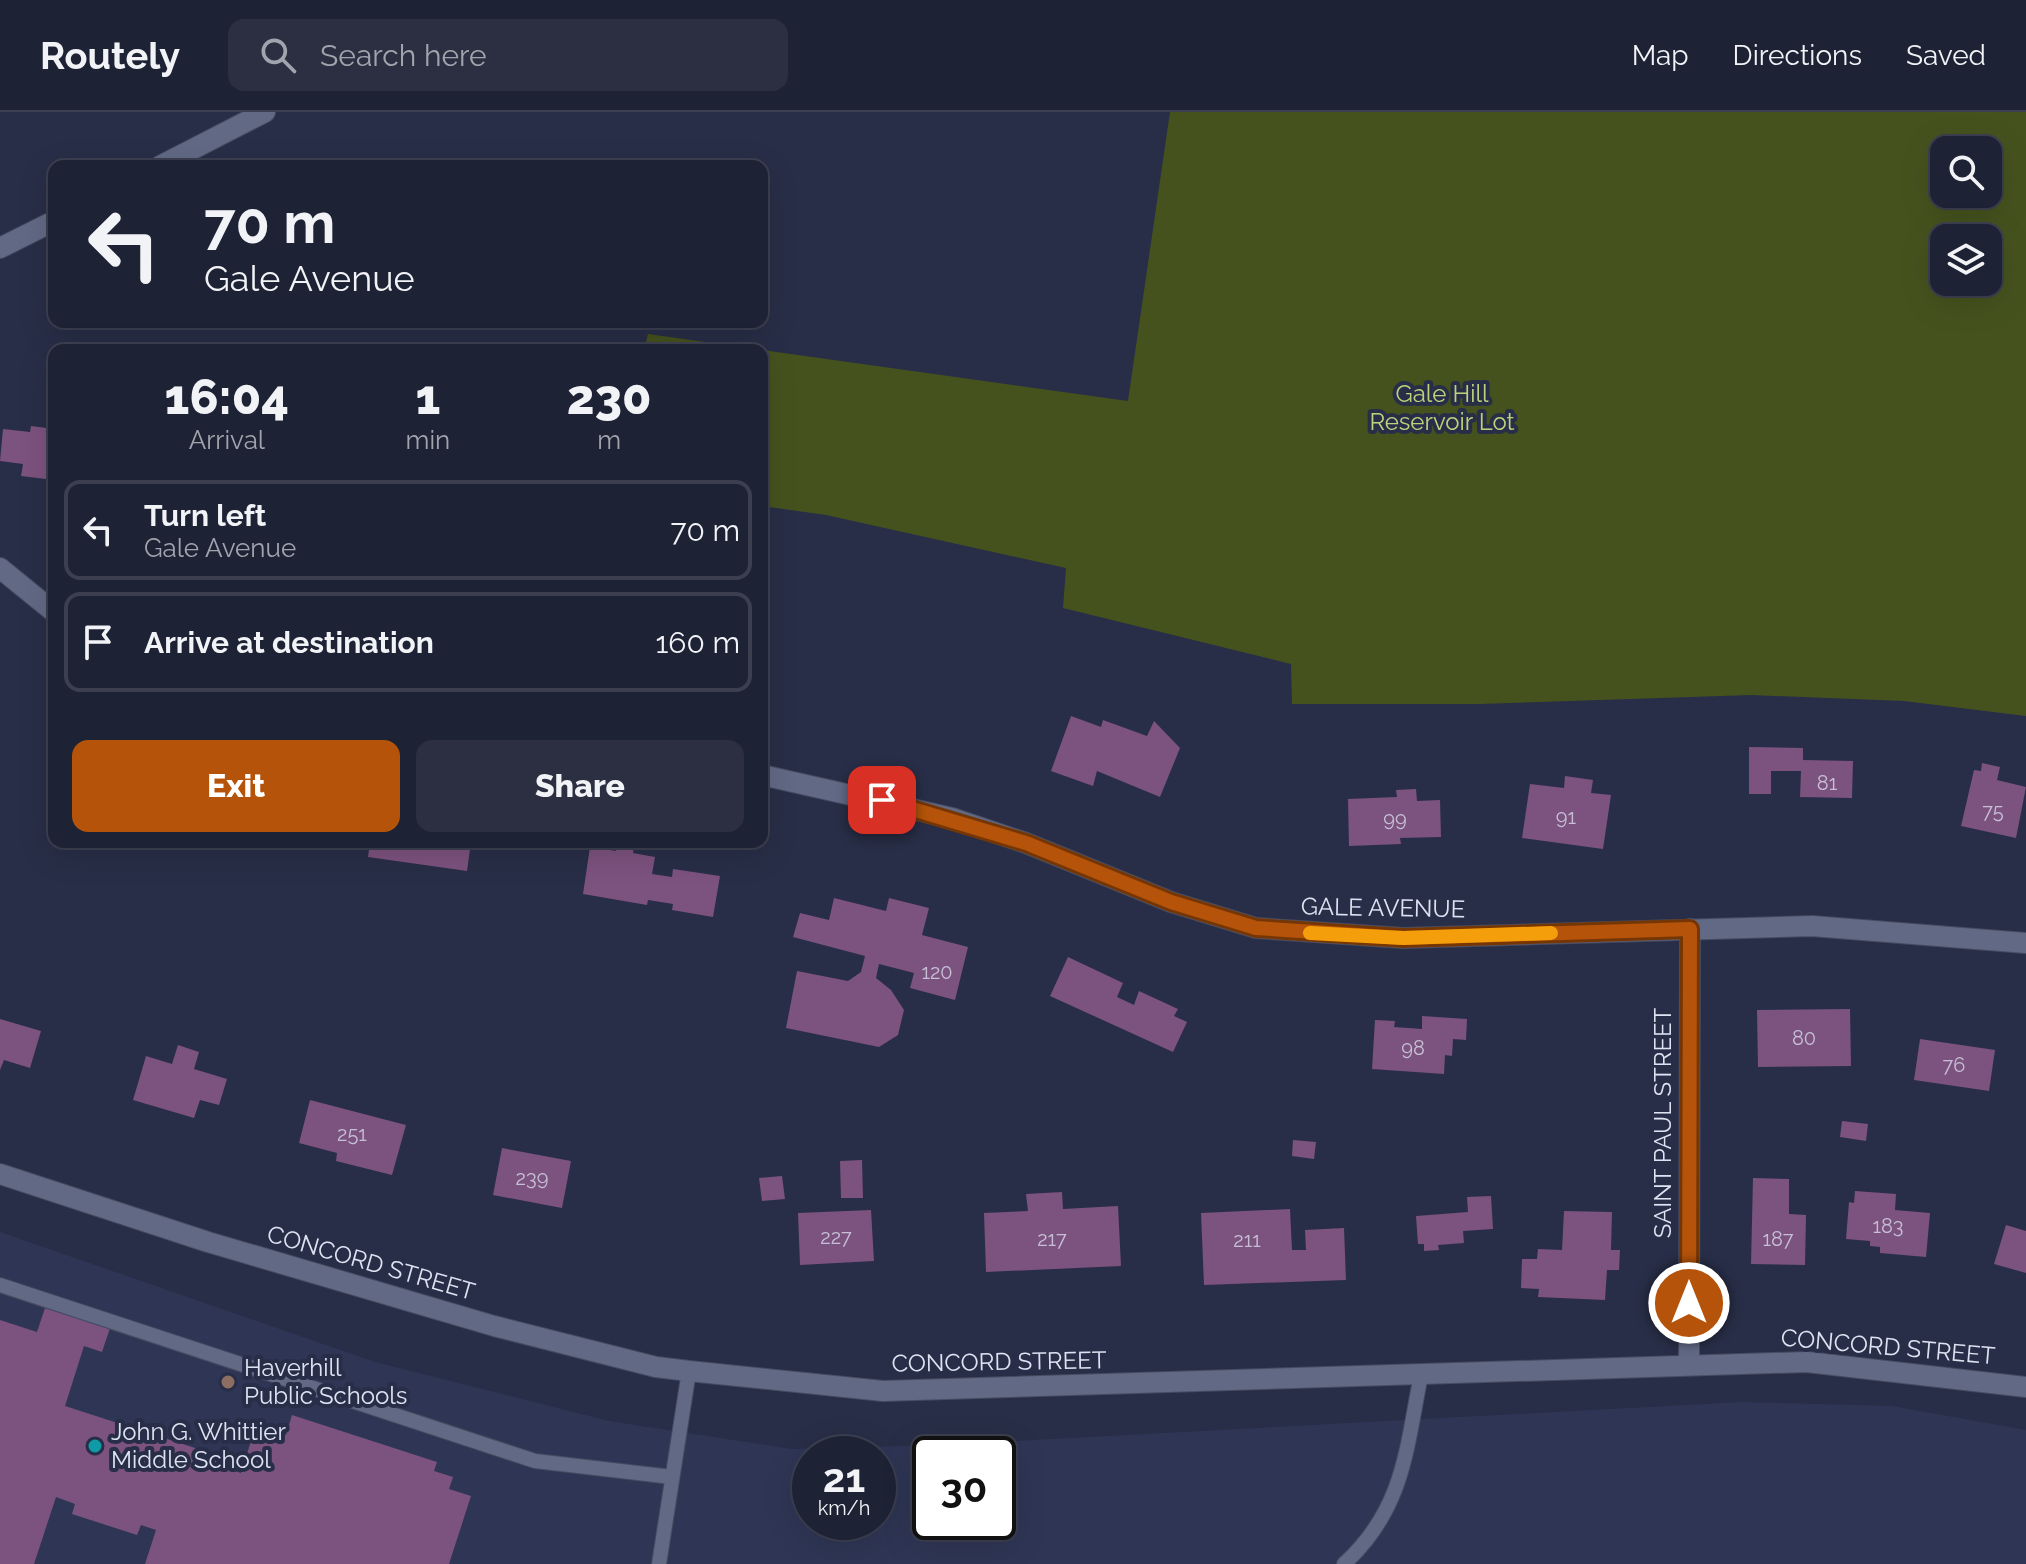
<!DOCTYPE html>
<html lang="en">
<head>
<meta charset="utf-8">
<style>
	:root { --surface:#1e2235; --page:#2b2f41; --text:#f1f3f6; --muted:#a1a4ad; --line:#3c3f50; --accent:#b45309 }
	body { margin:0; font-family:Raleway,sans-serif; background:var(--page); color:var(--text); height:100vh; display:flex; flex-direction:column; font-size:30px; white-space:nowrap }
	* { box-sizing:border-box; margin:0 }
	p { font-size:26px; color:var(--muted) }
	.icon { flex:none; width:44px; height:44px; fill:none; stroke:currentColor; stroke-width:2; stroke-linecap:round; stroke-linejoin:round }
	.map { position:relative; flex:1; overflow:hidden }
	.side { position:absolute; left:48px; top:232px; width:720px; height:504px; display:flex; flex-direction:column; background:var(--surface); border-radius:16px; box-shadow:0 8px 32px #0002,0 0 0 2px var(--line) }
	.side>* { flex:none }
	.top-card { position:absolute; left:48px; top:48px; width:720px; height:168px; border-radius:16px; box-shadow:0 8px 32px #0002,0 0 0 2px var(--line); background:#1e2235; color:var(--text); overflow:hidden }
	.buttons { position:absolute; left:1930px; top:24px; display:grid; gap:16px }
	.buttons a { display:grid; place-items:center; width:72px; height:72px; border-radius:16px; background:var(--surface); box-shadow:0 8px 32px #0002,0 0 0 2px var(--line); font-size:40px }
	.speed { position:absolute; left:792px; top:1324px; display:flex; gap:16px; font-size:40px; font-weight:700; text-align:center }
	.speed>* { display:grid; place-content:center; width:104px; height:104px; border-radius:50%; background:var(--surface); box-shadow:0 8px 32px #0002,0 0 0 2px var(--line); line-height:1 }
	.speed small { font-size:20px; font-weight:400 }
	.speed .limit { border:4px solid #111; border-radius:12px; background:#fff; color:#111 }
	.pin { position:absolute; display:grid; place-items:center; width:68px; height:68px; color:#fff; margin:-34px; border-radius:16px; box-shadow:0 4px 12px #0006 }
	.me { position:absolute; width:88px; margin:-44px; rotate:0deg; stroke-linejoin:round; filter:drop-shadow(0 0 6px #0008) }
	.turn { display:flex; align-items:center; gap:28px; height:168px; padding:0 24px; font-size:36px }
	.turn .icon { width:104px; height:104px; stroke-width:2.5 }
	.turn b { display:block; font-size:56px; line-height:68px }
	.eta { display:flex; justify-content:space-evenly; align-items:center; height:136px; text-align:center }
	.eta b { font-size:48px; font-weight:800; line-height:56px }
	.primary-button { display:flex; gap:16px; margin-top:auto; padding:16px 24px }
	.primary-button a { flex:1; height:92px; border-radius:16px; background:var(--accent); color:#fff; font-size:32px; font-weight:800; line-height:92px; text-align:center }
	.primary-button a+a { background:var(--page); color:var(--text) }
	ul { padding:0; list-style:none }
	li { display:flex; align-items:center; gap:24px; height:100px; margin:0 16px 12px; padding:0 8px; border:4px solid var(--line); border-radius:16px }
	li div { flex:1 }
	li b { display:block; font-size:30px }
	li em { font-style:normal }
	header { display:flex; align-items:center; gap:48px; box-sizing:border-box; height:112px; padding:0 40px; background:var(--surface); border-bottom:2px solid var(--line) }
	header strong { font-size:38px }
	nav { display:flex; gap:44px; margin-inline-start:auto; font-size:28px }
	.search { width:560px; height:72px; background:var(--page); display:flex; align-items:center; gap:20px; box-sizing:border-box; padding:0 28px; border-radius:16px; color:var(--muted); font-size:30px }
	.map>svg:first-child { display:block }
	.built { fill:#2f3655; fill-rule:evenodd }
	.green { fill:#46521e; fill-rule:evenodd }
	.building { fill:#7c527e }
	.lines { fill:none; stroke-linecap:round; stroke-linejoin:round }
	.service-casing { stroke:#464b60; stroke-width:16 }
	.minor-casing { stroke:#464b60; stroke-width:22 }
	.secondary-casing { stroke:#464b60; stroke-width:22 }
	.service { stroke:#616985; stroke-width:14 }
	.minor { stroke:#616985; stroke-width:20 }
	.secondary { stroke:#616985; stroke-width:20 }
	.route-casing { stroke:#753606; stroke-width:20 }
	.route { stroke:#b45309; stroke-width:14 }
	.slow { stroke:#f59e0b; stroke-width:14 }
	.education-dot { fill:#8d6e63; stroke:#282e47; stroke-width:3 }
	.culture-dot { fill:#0f9aa8; stroke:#282e47; stroke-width:3 }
	.labels { text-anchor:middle; stroke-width:8; stroke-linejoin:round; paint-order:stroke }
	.number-label { font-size:20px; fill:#c6bfd6 }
	.park-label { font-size:24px; fill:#bdd27b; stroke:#282e47 }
	.street-label { font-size:24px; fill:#dee3f3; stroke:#282e47 }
	.poi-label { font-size:24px; fill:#dee3f3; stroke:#282e47; text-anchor:start }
</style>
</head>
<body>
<header>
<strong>Routely</strong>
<div class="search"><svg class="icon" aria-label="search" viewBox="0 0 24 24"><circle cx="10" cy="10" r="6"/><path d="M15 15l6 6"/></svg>Search here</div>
<nav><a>Map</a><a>Directions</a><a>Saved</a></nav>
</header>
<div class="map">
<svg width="2026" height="1452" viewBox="0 0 2026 1452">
	<rect width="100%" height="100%" fill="#282e47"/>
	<path class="built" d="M0,1120L375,1250L609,1309L792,1337L942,1333L1741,1290L1892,1294L2026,1318V1452H0ZM810,1342H878V1410H810ZM930,1342H998V1410H930Z"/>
	<path class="green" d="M1170,0H2026V604L1904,589L1751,583L1479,592H1292L1291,552L1063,496L1066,456L826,403L762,394V238L1128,289ZM1944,38H1988V82H1944ZM1944,126H1988V170H1944Z
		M648,222L762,238H644Z"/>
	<path class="building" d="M31,314L54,317V368L21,364L23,352L0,349L3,317L30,320Z
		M1071,604L1101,615L1103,608L1147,624L1154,609L1180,636L1160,685L1097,659L1093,674L1051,659Z
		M1749,635L1803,636V648L1853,649L1852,686L1800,685L1801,659H1771V682H1749Z
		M1982,651L2000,655L1997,668L2026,675L2016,726L1961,714L1974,658L1981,659Z
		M1565,664L1593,668L1591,681L1611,683L1603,737L1522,726L1530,672L1564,676Z
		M1416,677L1417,689L1440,688L1441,725L1400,726L1401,732L1349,734L1348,687L1397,685L1396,678Z
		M370,730H471L467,759L368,745Z
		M617,730L634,732L633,741L655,745L652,762L672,765L673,757L720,764L713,805L672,798L673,792L648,788L647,793L583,782L590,735L616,739Z
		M834,786L886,799L889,786L929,796L922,823L968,835L955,888L910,876L914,861L879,852L876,866L891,878L904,898L898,923L879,935L786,916L797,859L848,869L861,860L865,844L793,825L800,801L829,808Z
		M1068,845L1123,871L1117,885L1134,893L1139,879L1178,897L1174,904L1187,910L1173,940L1050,884Z
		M1850,897L1851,954L1758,955L1757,898Z
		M1422,904L1467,907L1466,928L1453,927L1452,944L1445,943L1444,962L1372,957L1375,908L1395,909L1394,915L1422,917Z
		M0,907L41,919L30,956L4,948L0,958Z
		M1920,927L1995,938L1989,979L1914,968Z
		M178,933L199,940L194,957L227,967L219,993L200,988L194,1006L133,988L146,944L172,952Z
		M310,988L406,1013L392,1063L336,1049L337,1041L299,1031Z
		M1842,1009L1868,1012L1866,1029L1840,1025Z
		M1293,1028L1316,1030L1314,1047L1292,1044Z
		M502,1036L571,1049L562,1096L493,1083Z
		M862,1048L863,1086H841L840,1049Z
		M782,1064L785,1087L762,1089L759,1066Z
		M1753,1066L1789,1067V1102L1806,1103L1805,1153L1751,1152Z
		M1855,1079L1896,1082L1895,1098L1930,1101L1926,1145L1880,1141V1135L1870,1134V1129L1846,1127L1849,1090L1854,1091Z
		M1062,1080L1063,1097L1118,1094L1121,1154L986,1160L984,1101L1028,1099L1026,1082Z
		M1491,1084L1493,1117L1463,1119L1464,1131L1438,1133L1439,1138L1424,1139V1132H1418L1416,1104L1468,1100L1467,1085Z
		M1290,1097L1292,1138H1306L1305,1118L1344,1116L1346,1168L1204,1173L1201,1101Z
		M871,1098L874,1149L800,1153L798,1101Z
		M1564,1099L1612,1100L1611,1138H1620L1619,1158H1607L1605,1188L1538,1185L1539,1177L1521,1176L1522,1147H1537L1538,1137L1562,1138Z
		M2006,1113L2026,1119V1161L1994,1152Z
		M45,1196L110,1216L102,1240L84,1234L65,1294L226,1346L223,1355L241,1361L256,1313L286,1323L292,1303L437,1350L434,1359L453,1365L449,1377L471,1384L449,1452H145L156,1418L141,1413L137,1423L72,1402L75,1392L56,1385L34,1452H0V1208L37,1220Z"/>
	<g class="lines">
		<g class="service-casing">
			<path id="service" d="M0,1173L535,1349L672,1365
				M659,1452L689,1259
				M1344,1452C1404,1397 1406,1338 1421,1263"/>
		</g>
		<g class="minor-casing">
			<path id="minor" d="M160,54L265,0
				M0,136L54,109
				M0,456L54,500
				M762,663L952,706L1026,731L1171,790L1256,816L1403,826L1812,814L2026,831
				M1689,1253L1690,817"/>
		</g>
		<g class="secondary-casing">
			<path id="secondary" d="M0,1062L208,1130L494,1214L656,1255L689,1259L883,1279L1807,1250L2026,1275"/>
		</g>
		<use href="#service" class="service"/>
		<use href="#minor" class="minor"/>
		<use href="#secondary" class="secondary"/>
	</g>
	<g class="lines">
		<g class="route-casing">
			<path id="route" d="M882,688L1026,731L1171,790L1256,816L1403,826L1690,817L1689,1191"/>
		</g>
		<use href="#route" class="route"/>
		<path class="slow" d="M1310,821L1403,826L1551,821"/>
	</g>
	<circle class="education-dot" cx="228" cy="1270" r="8"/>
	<circle class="culture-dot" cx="95" cy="1334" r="8"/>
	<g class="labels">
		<g class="number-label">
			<text x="1827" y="678">81</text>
			<text x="1993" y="706">75</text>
			<text x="1566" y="712">91</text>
			<text x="1395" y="714">99</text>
			<text x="937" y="867">120</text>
			<text x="1804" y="933">80</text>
			<text x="1413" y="943">98</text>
			<text x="1954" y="960">76</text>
			<text x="352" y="1029">251</text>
			<text x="532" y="1073">239</text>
			<text x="1888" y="1121">183</text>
			<text x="836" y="1132">227</text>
			<text x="1052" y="1134">217</text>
			<text x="1778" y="1134">187</text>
			<text x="1247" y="1135">211</text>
		</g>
		<g class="park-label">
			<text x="1442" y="290">Gale Hill<tspan x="1442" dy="28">Reservoir Lot</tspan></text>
		</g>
		<g class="street-label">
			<text transform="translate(1383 796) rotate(1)" y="8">GALE AVENUE</text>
			<text transform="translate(1663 1011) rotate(-90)" y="8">SAINT PAUL STREET</text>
			<text transform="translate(371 1151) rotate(16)" y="8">CONCORD STREET</text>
			<text transform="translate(1888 1235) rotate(5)" y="8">CONCORD STREET</text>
			<text transform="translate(999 1250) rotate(-1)" y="8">CONCORD STREET</text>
		</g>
		<g class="poi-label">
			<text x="244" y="1264">Haverhill<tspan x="244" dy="28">Public Schools</tspan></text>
			<text x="111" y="1328">John G. Whittier<tspan x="111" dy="28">Middle School</tspan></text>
		</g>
	</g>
</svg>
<div class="buttons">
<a><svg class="icon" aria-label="search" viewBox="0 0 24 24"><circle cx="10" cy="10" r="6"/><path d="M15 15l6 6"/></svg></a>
<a><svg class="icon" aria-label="layers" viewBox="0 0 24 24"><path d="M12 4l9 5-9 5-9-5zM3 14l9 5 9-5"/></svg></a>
</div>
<div class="speed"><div>21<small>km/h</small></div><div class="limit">30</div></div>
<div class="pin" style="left:882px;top:688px;background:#d93025"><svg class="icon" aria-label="arrive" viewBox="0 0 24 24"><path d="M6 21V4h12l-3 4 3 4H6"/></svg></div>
<svg class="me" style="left:1689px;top:1191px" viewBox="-20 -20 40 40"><circle r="17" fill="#b45309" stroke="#fff" stroke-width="3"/><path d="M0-11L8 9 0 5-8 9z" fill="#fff"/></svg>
<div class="top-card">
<div class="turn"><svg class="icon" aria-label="left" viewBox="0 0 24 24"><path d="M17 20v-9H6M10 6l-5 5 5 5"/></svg><div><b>70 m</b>Gale Avenue</div></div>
</div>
<section class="side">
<div class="eta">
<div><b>16:04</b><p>Arrival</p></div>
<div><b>1</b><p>min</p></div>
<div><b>230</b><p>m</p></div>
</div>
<ul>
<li><svg class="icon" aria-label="left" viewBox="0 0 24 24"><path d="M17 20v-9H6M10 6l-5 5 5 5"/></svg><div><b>Turn left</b><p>Gale Avenue</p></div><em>70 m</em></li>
<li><svg class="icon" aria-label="arrive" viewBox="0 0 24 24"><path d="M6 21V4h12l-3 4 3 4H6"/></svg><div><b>Arrive at destination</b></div><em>160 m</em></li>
</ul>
<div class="primary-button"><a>Exit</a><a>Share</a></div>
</section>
</div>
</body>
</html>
